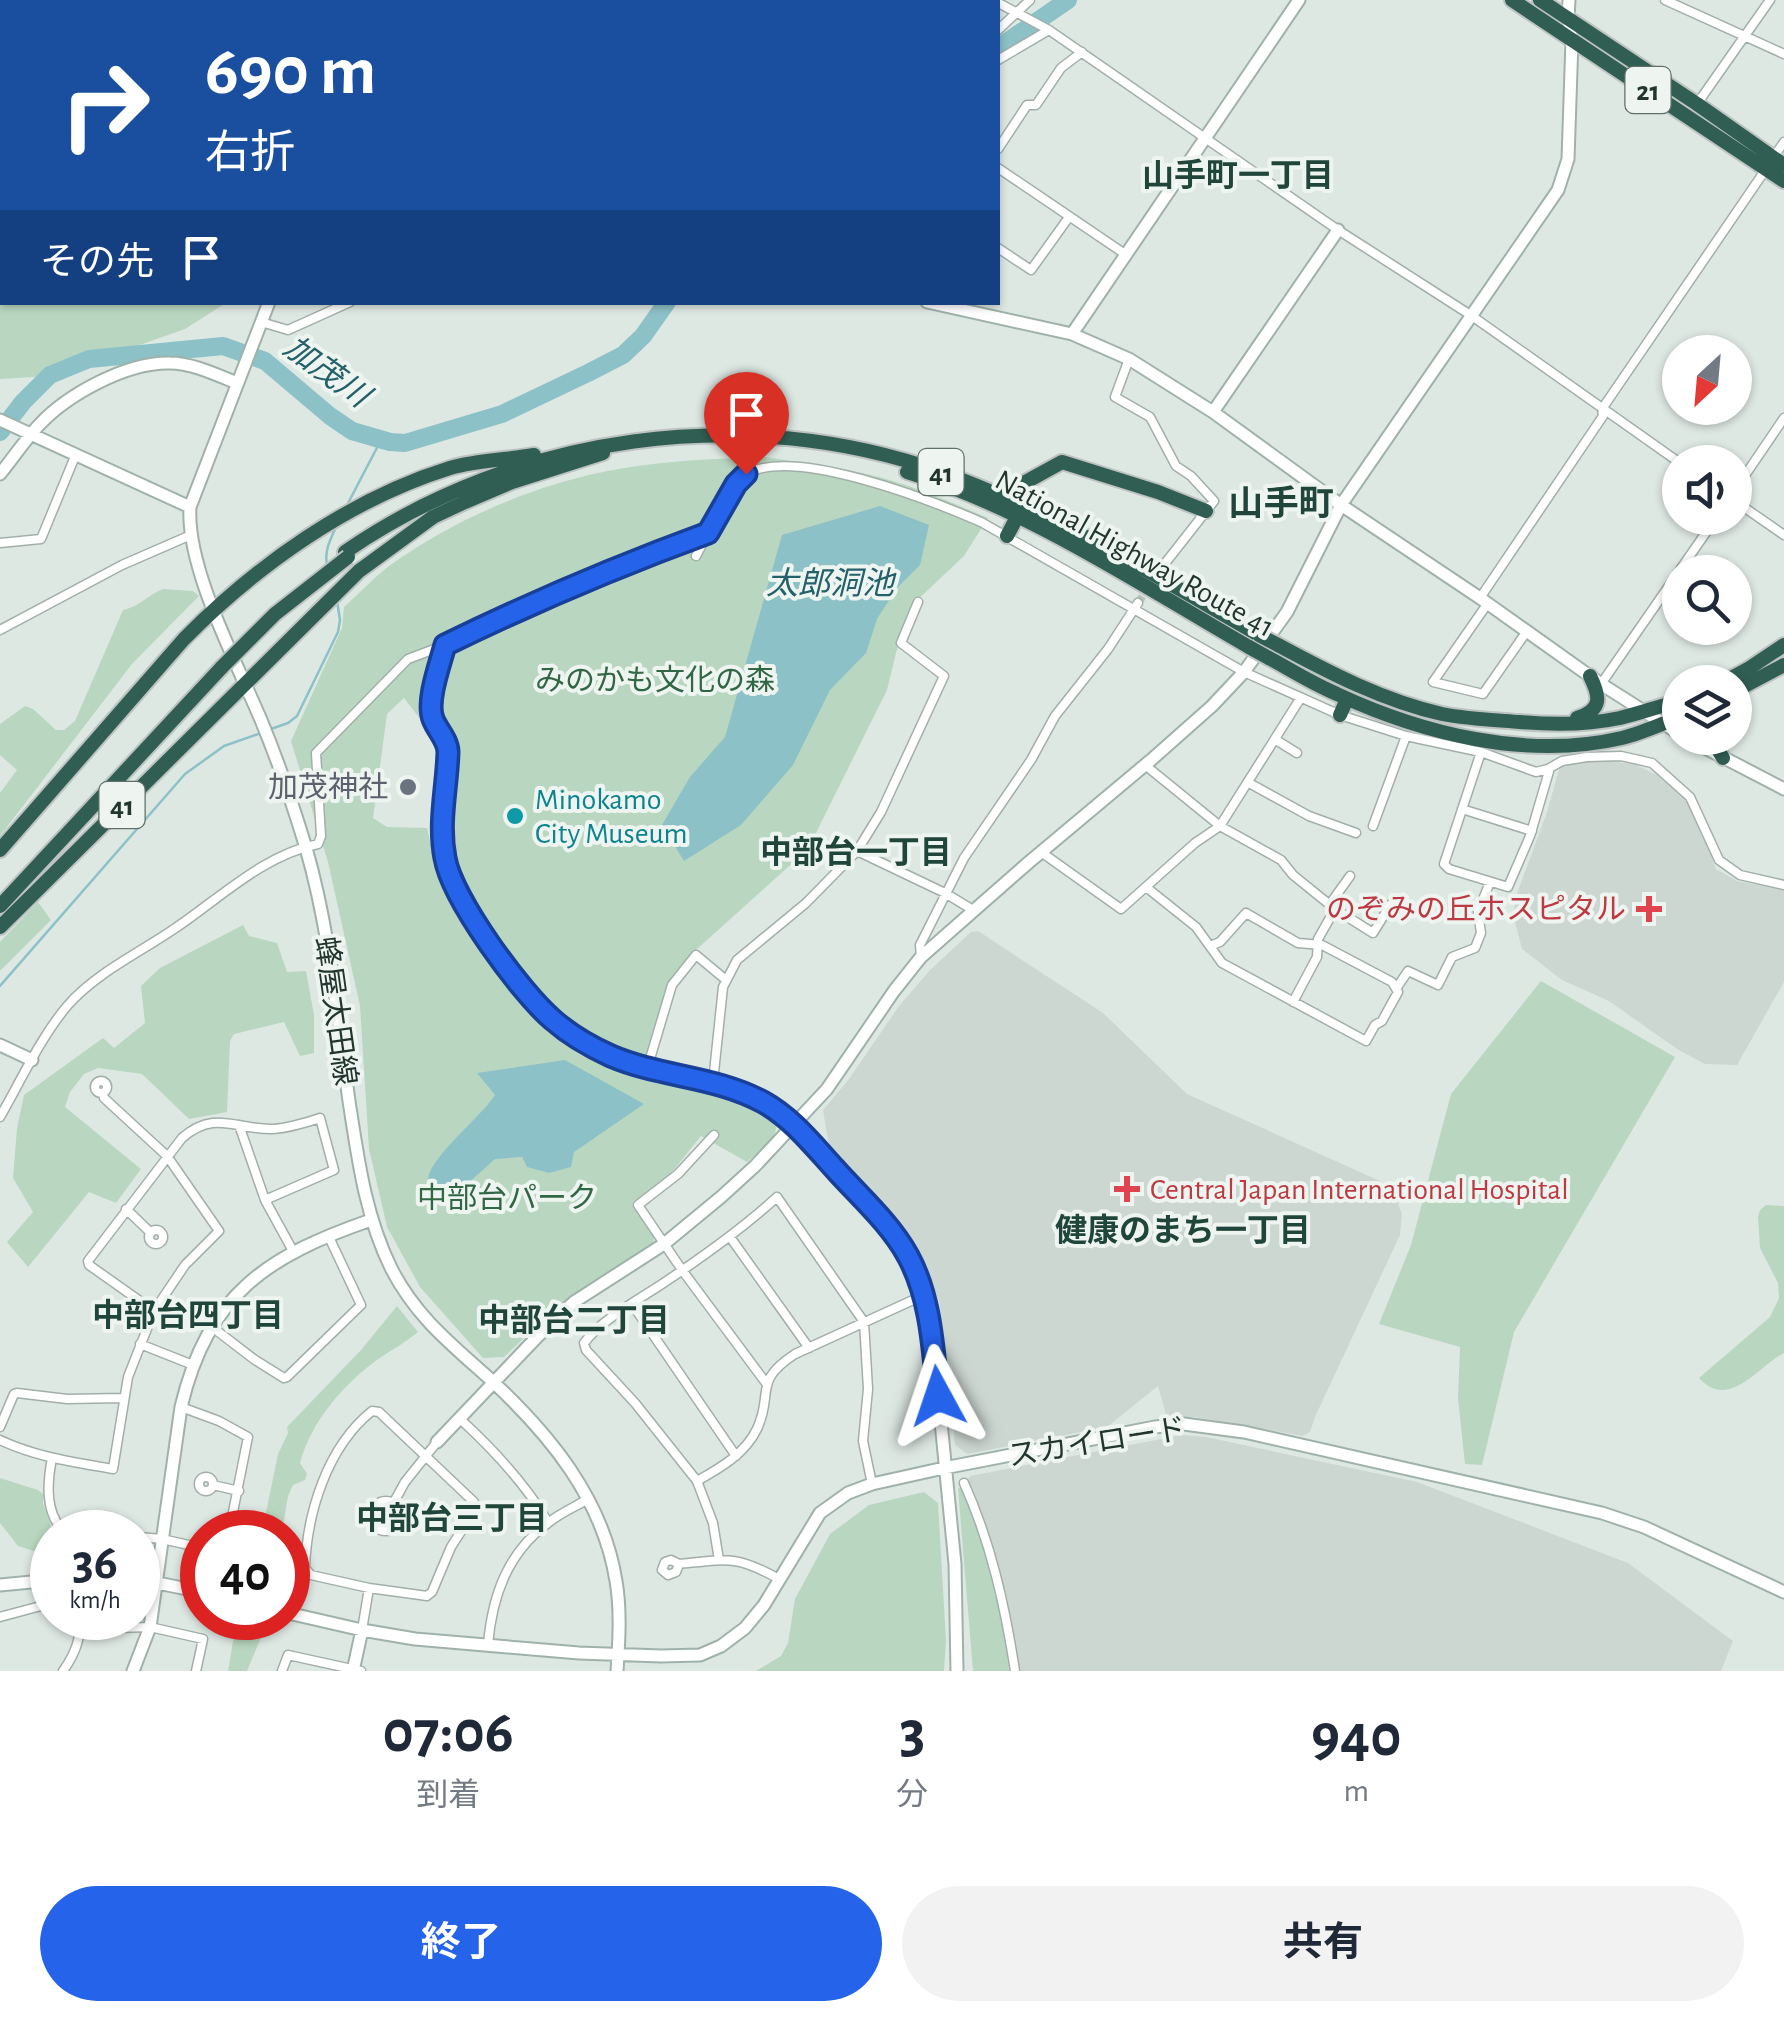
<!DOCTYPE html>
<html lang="ja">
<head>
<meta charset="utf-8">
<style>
	:root { --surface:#fff; --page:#f2f2f3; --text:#1f2937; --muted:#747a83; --accent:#2563eb }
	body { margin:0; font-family:"Alegreya Sans","Noto Sans JP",sans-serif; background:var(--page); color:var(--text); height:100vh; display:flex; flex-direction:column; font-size:38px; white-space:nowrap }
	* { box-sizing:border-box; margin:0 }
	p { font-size:32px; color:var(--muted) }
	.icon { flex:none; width:55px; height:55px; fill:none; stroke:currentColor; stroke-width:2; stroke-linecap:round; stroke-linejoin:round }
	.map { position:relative; height:1671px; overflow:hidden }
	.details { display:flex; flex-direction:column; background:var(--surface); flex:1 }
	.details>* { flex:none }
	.banner { position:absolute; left:0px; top:0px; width:1000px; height:305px; box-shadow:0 2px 8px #0004; background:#1a4fa0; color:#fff; overflow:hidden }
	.needle { width:65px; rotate:206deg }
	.buttons { position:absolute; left:1662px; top:335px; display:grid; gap:20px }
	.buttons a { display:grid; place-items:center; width:90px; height:90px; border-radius:50%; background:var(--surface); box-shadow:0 2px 8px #0004; font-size:50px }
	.speed { position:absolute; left:30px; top:1510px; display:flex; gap:20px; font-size:50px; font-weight:700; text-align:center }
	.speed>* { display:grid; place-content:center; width:130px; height:130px; border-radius:50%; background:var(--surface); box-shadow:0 2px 8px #0004; line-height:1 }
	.speed small { font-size:25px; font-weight:400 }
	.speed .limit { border:15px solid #d22; background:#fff; color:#111 }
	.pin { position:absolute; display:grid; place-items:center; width:85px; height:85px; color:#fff; margin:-102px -42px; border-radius:50% 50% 50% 0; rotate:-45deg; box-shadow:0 0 10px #0007 }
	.pin .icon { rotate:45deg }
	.me { position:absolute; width:110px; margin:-55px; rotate:355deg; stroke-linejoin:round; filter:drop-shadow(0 0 8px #0008) }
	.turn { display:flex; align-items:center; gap:35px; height:210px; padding:0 40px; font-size:45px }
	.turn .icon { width:130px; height:130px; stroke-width:2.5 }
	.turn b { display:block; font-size:70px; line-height:85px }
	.then { display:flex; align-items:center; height:95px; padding:0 40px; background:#0003; gap:20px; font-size:38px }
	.eta { display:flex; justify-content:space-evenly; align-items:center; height:170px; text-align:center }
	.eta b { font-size:60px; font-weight:700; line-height:70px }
	.button { display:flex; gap:20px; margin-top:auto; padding:20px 40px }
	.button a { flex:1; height:115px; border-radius:60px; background:var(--accent); color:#fff; font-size:40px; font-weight:700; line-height:115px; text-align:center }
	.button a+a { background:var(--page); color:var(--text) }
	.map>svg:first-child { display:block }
	.built { fill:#cdd7d2 }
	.green { fill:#b9d7c0 }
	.water { fill:#8cc1c7 }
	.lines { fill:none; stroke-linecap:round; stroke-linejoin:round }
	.stream { stroke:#8cc1c7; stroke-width:2.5 }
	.river { stroke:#8cc1c7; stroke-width:18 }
	.street-tunnel { stroke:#b8c4bf; stroke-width:8; stroke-dasharray:8 4; stroke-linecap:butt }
	.street-casing { stroke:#a2afa9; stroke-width:11 }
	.secondary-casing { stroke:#9fb2aa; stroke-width:15 }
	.highway-casing { stroke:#bdc3c1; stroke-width:18 }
	.street { stroke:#fff; stroke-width:8 }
	.secondary { stroke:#fff; stroke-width:11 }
	.highway { stroke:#315e53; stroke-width:14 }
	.highway-bridge-casing { stroke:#bdc3c1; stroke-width:18; stroke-linecap:butt }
	.highway-bridge { stroke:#315e53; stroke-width:14 }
	.route-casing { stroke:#184099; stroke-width:25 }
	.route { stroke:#2563eb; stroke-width:18 }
	.worship-dot { fill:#6b7280; stroke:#eef5f1; stroke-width:4 }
	.culture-dot { fill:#0f9aa8; stroke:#eef5f1; stroke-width:4 }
	.health-dot { fill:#e0444e; stroke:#eef5f1; stroke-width:4 }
	.labels { text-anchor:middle; stroke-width:8; stroke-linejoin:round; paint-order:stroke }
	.shield { fill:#eef5f1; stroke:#5f6f69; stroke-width:2.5 }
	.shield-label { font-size:28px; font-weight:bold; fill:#22362f }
	.street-label { font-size:30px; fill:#22362f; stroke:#eef5f1 }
	.park-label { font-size:30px; fill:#316744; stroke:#eef5f1 }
	.worship-label { font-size:30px; fill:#5b616d; stroke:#eef5f1; text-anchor:end }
	.culture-label { font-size:30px; fill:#0d838f; stroke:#eef5f1; text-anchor:start }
	.health-label { font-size:30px; fill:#be3a42; stroke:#eef5f1; text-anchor:end }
	.neighbourhood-label { font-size:32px; font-weight:bold; fill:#20453a; stroke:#eef5f1 }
	.water-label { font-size:32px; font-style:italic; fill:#24616a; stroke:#eef5f1 }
	.quarter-label { font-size:35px; font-weight:bold; fill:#20453a; stroke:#eef5f1 }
</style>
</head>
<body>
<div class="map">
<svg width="1784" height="1671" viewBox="0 0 1784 1671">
	<rect width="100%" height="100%" fill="#dee8e3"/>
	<path class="built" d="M1599,760L1634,764L1659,776L1679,792L1695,812L1716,869L1737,881L1784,890V982L1737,1065L1705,1064L1677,1049L1609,1001L1562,980L1522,949L1514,918L1515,899L1547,812L1560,766Z
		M978,931L1103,1013L1187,1094L1380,1181L1396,1198L1402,1214L1400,1235L1315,1417L1310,1432L1303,1436L1195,1417L1167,1418L1158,1386L1107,1427L967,1454L955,1445L948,1367L939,1301L918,1252L829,1146L823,1110L849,1079L899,1006L930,970L971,932Z
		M1182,1435L1206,1437L1417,1482L1628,1563L1733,1641L1721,1671H1009L1005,1629L967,1481L970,1476Z"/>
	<path class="green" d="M0,302L2,301L226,303L185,329L134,347L34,377L0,379Z
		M765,457C805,463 845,468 883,478C919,488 953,503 988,518L964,556L912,605L896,653L887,690L808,849L697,949L669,984L644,1062L585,1036L542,1002L476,906L457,873L448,833L452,745L435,738L404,698L387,714L373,818L387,827L427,828L437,872L457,917L535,1009L560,1030L602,1060L633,1070L694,1082L732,1094L755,1107L777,1125L773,1140L747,1162L701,1136L668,1177L632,1204L654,1237L653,1246L573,1295L549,1314L504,1357L483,1358L420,1287L387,1227L369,1149L360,1006L328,862L291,741L342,628L344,607C359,594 373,578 389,566C450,522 525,489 598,473C652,461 709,459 765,457Z
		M163,589L193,591L199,596L132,664L0,836V793L17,770L0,755V724L25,706L33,709L56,730H64L75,721L123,610C140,606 148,595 163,589Z
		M38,902L51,920L0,971V942Z
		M243,925L249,936L277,943L287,972L306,971L314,1015V1053L300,1056L284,1022L234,1034L230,1041L227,1112L189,1119L142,1074L98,1068L84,1074L70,1092L65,1107L141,1169L116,1203L89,1192L28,1267L7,1242L33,1212L13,1178L17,1128L24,1095L103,1038L114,1048L145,1023L141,986L160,968Z
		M1541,981L1675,1057L1514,1332L1482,1465L1465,1464L1458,1398L1460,1347L1379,1324L1411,1245L1451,1094Z
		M1766,1205L1784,1206V1353C1757,1367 1729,1411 1699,1378L1770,1317L1779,1298L1778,1283L1760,1248L1758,1217L1760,1210Z
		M397,1306L418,1332C404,1344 387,1352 373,1363C340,1388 311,1423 300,1463L307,1474L305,1480L293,1485L288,1496L282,1532H262L278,1454L288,1433L287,1427L361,1350Z
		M0,1478L38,1490L44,1495L43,1503L53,1532L52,1557L18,1546L0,1523Z
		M967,1481C986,1544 1002,1606 1009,1671H973L958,1489Z
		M924,1492L938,1503L946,1640L944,1671H756L781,1656L788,1643L795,1599L830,1534L869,1505Z
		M237,1618L265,1619L262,1635L247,1671H228Z"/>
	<path class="water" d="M880,506L929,525L920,565L897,588L877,619L866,653L830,690L793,765L741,825L684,861L662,825L690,777L725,737L782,535Z
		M565,1060L644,1104L574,1152L571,1167L549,1173L527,1167L522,1157L495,1159L446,1203L432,1194C431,1190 428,1183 428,1179C430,1157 481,1117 495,1095L477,1073Z"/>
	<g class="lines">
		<path class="stream" d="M345,509L381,440
			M327,565C324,550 331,538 337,525
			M268,730L288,723L297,716L338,632L340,620L337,601
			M0,986L185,774L224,746L261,733"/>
		<path class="river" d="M998,48L1068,0
			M0,432L23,402L50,375L89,359L223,346L265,361L330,416L352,431L390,442L405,443L502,414L588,373L623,355L643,336L667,302"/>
		<path class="street-tunnel" d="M1138,603L1163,566"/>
		<g class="street-casing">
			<path id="street" d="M373,0L379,2
				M712,0L718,2
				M993,0L1049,30L1338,230L1472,316L1680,463
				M1665,0L1784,54
				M140,2V0
				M833,2L834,0
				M945,2L946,0
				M998,30L1030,0
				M998,60L1049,30
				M1697,104L1770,0
				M998,149L1027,105H1036L1061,68L1082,52
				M1773,158L1784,142
				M998,168L1125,254
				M998,248L1031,270L1069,217
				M261,322L288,330L350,302
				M1129,359L1115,397L1150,417L1176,466L1191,476L1214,501L1163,566
				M1735,490L1784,418
				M1735,501L1784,535
				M0,543L41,539L76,454
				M696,556C707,536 727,489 744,476C788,443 935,502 981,522L1244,672L1340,715L1406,736L1481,752L1536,772L1548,769L1562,761L1587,757L1621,756L1652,763L1690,797L1719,860L1740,875L1784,885
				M1480,598L1603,416L1602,409L1766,169
				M1488,603L1433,682L1483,694L1527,631
				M0,630L122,565L191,535
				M445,645L430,705L432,717L449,747L442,812L445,859L456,892
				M1601,684L1716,518
				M1276,740L1297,753
				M1481,752L1444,864L1449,869L1508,887L1530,836L1550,768
				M1145,765L1220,826L1281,860L1293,875L1335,909L1373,933L1391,904
				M1249,783L1309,816L1356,833
				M1462,809L1532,831
				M1373,826L1406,736
				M857,851L945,893L973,910
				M1041,852L1121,909L1195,843L1220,826L1300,699
				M1146,887L1196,927L1222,963L1366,1041L1375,1025L1382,1021L1398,992L1392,982L1322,945L1298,943L1246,913L1220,942L1210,946
				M1330,904L1350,876
				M921,957L920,945L964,858L1031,760L1055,716L1108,649L1138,603
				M1395,986H1398L1408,971L1438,985L1452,957L1475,948L1481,933L1478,912L1490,882
				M1293,1002L1317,957L1318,939L1335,909
				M647,1069L672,985L696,955L726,980
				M95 1087a6 6 0 1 1 12 0a6 6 0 1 1-12 0Z
				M713,1082L723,987L737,960L806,903L857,851L881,812L944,676L901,643L918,602
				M0,1117C20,1082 42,1035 68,1005C96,973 139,953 174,929C219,899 263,855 318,844L321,836L316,753L408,659L445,645L602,572L708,533
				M239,1125L265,1200L293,1251
				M714,1135L678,1174L638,1205L682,1270L766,1383
				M126,1209L151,1233
				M149 1237a7 7 0 1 1 14 0a7 7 0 1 1-14 0Z
				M730,1237L809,1348
				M632,1304L736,1456
				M154,1311L89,1265L88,1261L182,1138C215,1109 236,1130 273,1129C289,1128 305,1123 320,1118L334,1170L265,1200
				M212,1327L255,1360L284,1378L287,1377L361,1305L328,1235
				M140,1344L193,1365
				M181,1407L219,1421L248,1437L229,1532
				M372,1411L379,1412L474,1502L476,1508L451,1547L432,1592L427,1596L369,1588L311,1575L305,1568C307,1513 327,1447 372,1411Z
				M459,1418C493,1449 524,1482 548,1522
				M0,1427L14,1394L17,1393L67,1399L123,1398
				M0,1440C36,1457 74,1462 113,1469L128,1377L154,1311L185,1265L219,1231L167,1156L104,1098L103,1094
				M52,1458C47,1484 45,1513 64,1532
				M199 1484a7 7 0 1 1 14 0a7 7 0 1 1-14 0Z
				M697,1481C720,1468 745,1454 757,1429C774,1393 752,1382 795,1354L924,1295
				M964,1483C991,1543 1005,1606 1015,1671
				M213,1485L239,1491
				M371 1516a15 15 0 1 1 30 0a15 15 0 1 1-30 0Z
				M394,1502L405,1482L437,1442
				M138,1537L162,1539L202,1548
				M719,1560L713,1523L697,1481L635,1403L586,1350L584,1343C602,1319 640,1299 665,1282C704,1256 742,1229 777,1197L864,1322L868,1389L863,1441L872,1484
				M679,1564L671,1560L665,1562L662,1570L668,1575L676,1572L679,1564C727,1559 736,1555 779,1579
				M0,1617L52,1603
				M81,1629L150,1627L203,1639L196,1671
				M362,1630L369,1588
				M488,1645C492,1597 507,1553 548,1523C560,1513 575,1507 588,1499
				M63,1671C75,1654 81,1639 80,1618
				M282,1671L288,1655L361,1671"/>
		</g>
		<g class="secondary-casing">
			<path id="secondary" d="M398,2L399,0
				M609,2L610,0
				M0,108H2
				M269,302L190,507C186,568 237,663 261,720C278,761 293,805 306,848C330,931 337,1016 349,1101C358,1159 365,1215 391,1268C416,1317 451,1344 491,1380C550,1435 603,1499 616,1581C621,1610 619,1641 617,1671
				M927,302L1072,334L1129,359L1213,412L1341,505L1480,598L1601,684L1680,734
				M1072,334L1299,0
				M1213,412L1338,230
				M0,420L190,507
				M0,474C13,458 25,440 39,425C68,394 127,362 170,363C192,363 217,375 237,383
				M1686,738L1784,789
				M456,892L497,954L551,1019L579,1039L610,1055L647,1069L713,1082L765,1103L793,1124L811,1143L869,1206L907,1253L924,1295L933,1341L955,1564L957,1671
				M0,1045L32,1060
				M437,1442L538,1336L574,1302L664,1244L721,1197L755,1166L827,1089L894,991L921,957L1028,863L1151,760L1212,706L1244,672L1287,612L1341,505L1558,190L1568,159L1572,40L1568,18L1569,0
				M138,1579L202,1592
				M0,1585L52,1580
				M288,1613L362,1630L415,1639L579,1653L661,1656L700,1655L721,1646L745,1628L764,1605L820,1513L848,1493L872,1484L944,1468L1155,1427L1184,1424L1244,1432L1602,1513L1644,1527L1784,1592
				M133,1671L150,1627L181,1407C208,1294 267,1256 371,1220
				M353,1671L362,1630"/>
		</g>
		<g class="highway-casing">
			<path id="highway" d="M1512,0L1784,181
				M1540,0L1697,104L1784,165
				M907,472C1024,507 1143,586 1249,647
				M1016,503L1022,484L1062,462L1158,492L1206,511
				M1007,536L1017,517
				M345,552C516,434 745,402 941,472C1053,512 1156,576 1259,635
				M1278,645C1330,673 1384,701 1442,714C1468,719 1494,720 1520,722C1553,725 1587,725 1620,718C1640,713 1660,706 1680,701
				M1269,658C1291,670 1313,684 1337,694C1423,734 1527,760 1622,738C1642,733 1661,724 1680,717
				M1724,682L1748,669L1784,645
				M1735,691L1784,665
				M1340,715L1347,699
				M1577,718C1603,710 1600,696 1590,676
				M1711,738L1723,758
				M0,850L184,639C257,565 350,499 450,468C477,460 506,460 534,455
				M0,906L222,667
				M0,927L359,571L433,517L465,502L512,482L603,453"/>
		</g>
		<use href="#street" class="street"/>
		<use href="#secondary" class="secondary"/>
		<use href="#highway" class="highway"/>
		<g class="highway-bridge-casing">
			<path id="highway-bridge" d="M1259,635L1278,645
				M1249,647L1269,658
				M222,667L275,614L348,557"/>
		</g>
		<use href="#highway-bridge" class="highway-bridge"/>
	</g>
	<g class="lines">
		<g class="route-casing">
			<path id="route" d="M746,474L736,484L708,533C618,566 531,603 445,645C440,664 426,701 433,719C437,730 448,740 448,752C447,788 438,822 445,858C452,899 521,993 553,1020C570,1035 591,1047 611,1056C660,1077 715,1076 763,1102C792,1118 813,1145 835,1169C859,1196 890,1223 908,1256C931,1298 933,1349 938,1396"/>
		</g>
		<use href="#route" class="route"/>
	</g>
	<circle class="worship-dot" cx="408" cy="787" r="10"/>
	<circle class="culture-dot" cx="515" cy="816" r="10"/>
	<g class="health-dot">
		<path d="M1644 894h10v10h10v10h-10v10h-10v-10h-10v-10h10z"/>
		<path d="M1122 1174h10v10h10v10h-10v10h-10v-10h-10v-10h10z"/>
	</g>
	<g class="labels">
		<g class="shield">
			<rect x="1625.5" y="67" width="45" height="46" rx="8"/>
			<rect x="918.5" y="449" width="45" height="46" rx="8"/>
			<rect x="99.5" y="782" width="45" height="46" rx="8"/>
		</g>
		<g class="shield-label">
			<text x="1648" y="100">21</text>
			<text x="941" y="482">41</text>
			<text x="122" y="815">41</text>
		</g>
		<g class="street-label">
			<text transform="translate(1135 553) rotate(29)" y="10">National Highway Route 41</text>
			<text transform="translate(336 1011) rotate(82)" y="10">蜂屋太田線</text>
			<text transform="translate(1097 1442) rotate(-9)" y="10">スカイロード</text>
		</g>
		<g class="park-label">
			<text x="655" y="690">みのかも文化の森</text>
			<text x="507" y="1208">中部台パーク</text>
		</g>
		<g class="worship-label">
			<text x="388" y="797">加茂神社</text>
		</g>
		<g class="culture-label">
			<text x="535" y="809">Minokamo<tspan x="535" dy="34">City Museum</tspan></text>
		</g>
		<g class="health-label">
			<text x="1626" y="919">のぞみの丘ホスピタル</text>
			<text x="1150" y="1199" text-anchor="start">Central Japan International Hospital</text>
		</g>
		<g class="neighbourhood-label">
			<text x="1238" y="186">山手町一丁目</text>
			<text x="856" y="863">中部台一丁目</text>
			<text x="1183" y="1241">健康のまち一丁目</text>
			<text x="188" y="1326">中部台四丁目</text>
			<text x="574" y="1331">中部台二丁目</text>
			<text x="452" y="1529">中部台三丁目</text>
		</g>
		<g class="water-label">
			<text transform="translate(327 371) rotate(36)" y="11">加茂川</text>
			<text x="830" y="594">太郎洞池</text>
		</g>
		<g class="quarter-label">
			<text x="1281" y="515">山手町</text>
		</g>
	</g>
</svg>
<div class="buttons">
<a><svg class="needle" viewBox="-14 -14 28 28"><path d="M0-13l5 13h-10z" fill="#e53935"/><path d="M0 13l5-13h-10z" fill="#747a83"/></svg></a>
<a><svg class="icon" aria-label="sound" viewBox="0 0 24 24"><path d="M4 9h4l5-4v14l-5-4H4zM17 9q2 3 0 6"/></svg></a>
<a><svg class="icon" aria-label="search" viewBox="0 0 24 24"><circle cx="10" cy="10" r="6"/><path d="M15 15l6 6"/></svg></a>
<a><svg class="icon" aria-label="layers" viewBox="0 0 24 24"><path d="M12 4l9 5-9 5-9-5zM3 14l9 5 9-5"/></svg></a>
</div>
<div class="speed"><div>36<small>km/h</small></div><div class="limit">40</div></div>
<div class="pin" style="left:746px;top:474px;background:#d93025"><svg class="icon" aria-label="arrive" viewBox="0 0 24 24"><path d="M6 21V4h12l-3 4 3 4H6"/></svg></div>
<svg class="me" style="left:938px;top:1396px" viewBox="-20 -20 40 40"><path d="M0-17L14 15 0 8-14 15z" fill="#2563eb" stroke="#fff" stroke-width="4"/></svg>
<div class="banner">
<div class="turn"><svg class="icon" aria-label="right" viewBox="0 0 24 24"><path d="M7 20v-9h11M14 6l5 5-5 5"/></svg><div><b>690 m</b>右折</div></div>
<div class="then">その先<svg class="icon" aria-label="arrive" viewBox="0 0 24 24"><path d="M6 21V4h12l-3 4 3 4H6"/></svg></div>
</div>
</div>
<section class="details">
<div class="eta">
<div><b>07:06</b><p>到着</p></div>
<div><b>3</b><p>分</p></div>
<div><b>940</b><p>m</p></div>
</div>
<div class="button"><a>終了</a><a>共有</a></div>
</section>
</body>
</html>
